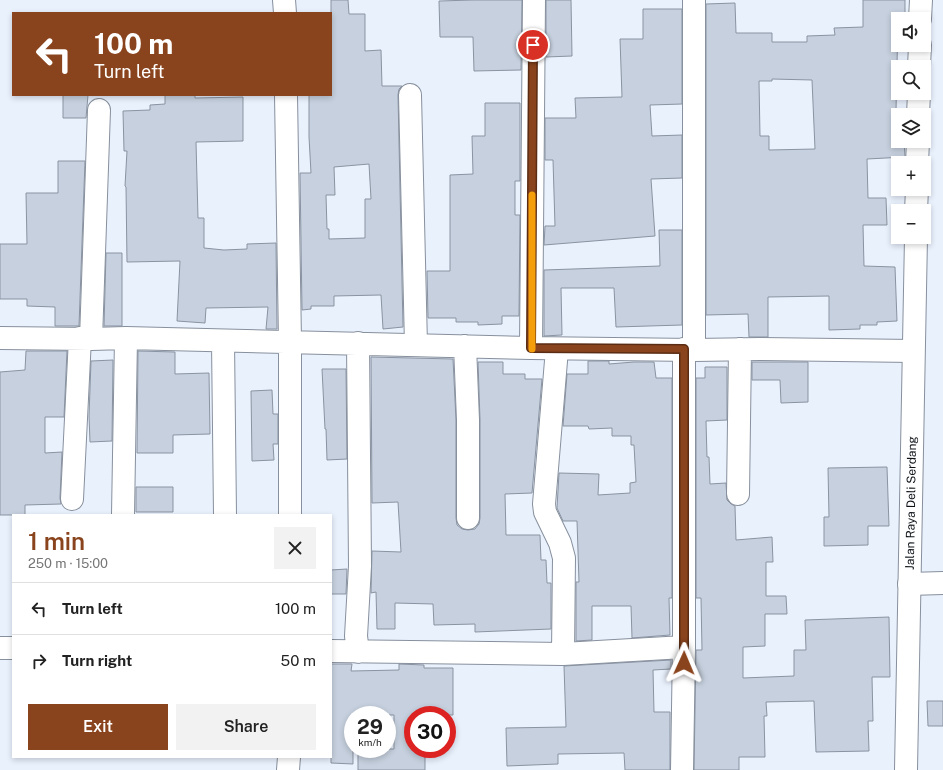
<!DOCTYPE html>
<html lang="en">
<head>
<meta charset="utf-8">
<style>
	:root { --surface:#fff; --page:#f2f2f2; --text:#222; --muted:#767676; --line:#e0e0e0; --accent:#8a441d }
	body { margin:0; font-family:"Public Sans",sans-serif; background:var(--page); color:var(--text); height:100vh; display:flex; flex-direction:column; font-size:15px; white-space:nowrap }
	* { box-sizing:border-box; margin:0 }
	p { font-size:13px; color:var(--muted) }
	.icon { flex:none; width:22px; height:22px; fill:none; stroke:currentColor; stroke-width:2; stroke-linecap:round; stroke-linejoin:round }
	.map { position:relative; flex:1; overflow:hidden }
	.side { position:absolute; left:12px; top:514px; width:320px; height:244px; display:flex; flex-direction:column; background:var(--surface); border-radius:0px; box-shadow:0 2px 6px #0003 }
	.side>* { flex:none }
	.top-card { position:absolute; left:12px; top:12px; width:320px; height:84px; border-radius:0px; box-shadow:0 2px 6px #0003; background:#8a441d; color:#fff; overflow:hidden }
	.controls { position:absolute; left:891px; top:12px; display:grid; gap:8px }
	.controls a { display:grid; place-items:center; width:40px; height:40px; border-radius:0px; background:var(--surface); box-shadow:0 2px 6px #0003; font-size:20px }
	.speed { position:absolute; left:344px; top:706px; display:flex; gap:8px; font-size:20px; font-weight:700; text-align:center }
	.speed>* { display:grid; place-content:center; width:52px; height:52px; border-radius:50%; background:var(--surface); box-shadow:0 2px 6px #0003; line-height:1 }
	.speed small { font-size:10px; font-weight:400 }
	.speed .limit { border:6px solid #d22; background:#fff; color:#111 }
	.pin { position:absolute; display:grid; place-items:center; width:34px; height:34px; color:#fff; margin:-17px; border:2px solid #fff; border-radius:50%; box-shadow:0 1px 4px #0007 }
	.me { position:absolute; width:44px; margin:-22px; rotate:1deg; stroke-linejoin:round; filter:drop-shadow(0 0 3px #0008) }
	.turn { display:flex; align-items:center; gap:14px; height:84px; padding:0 16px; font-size:18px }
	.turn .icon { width:52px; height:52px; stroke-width:2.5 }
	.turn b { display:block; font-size:28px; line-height:34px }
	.round { display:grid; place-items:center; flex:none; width:42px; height:42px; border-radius:0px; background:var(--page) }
	.overview { display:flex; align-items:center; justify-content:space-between; height:68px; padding:0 16px }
	h1 { font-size:24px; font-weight:600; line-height:30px; color:var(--accent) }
	.button { display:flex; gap:8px; margin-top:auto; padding:8px 16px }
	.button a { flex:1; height:46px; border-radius:0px; background:var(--accent); color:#fff; font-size:16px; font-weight:600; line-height:46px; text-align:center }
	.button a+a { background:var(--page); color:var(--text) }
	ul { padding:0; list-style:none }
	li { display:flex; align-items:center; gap:12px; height:52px; padding:0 16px; border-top:1px solid var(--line) }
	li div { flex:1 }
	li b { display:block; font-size:15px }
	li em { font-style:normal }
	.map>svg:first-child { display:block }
	.building { fill:#c6d0de; stroke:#8a93a1; fill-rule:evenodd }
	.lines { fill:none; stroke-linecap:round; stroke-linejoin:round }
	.minor-casing { stroke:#87909d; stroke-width:24 }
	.primary-casing { stroke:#87909d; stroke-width:24 }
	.minor { stroke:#fff; stroke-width:22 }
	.primary { stroke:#fff; stroke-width:22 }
	.route-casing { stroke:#5a2c13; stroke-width:10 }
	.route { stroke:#8a441d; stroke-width:7 }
	.slow { stroke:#f59e0b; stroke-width:7 }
	.labels { text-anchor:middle; stroke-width:3.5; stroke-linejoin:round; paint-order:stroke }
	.street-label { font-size:12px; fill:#0e1217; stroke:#fefefe }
</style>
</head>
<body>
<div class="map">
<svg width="943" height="770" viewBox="0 0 943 770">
	<rect width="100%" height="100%" fill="#e9f1fd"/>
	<path class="building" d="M331,0H348L349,14H365V51L381,50L382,86H402L399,89L398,95L403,327L383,329L381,295L334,296V306H311V309L302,310L300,173H311L309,137V95H331ZM369,164L371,199H365V238L329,239V229H327L326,195H335L334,167Z
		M473,0H522L521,70L474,71L473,37H440L439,1Z
		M546,0H571L572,56L546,57Z
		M863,0H905V19H898L896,111L902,110V115H898V141H904L905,157L867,159L868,198H886L887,225H863L864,266L895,267L897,321L877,322V325H860V329L829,330V296L768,297V337H749L748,314L706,315V4L735,3L736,33H772V42H807V36L835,35L834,28L863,27ZM772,79L812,80L815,149L769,150V136H760L759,81H772Z
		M643,9H682V104L650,105L652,136L682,135V178L651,179L655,236L544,245L545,226H555L553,160H545V118H576L575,98L622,97L620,39H643Z
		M63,95H88L86,118H63Z
		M165,95H195V98L243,97V141L196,142L198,218H204V248L224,250L247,249V244L276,243L277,329H266L268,307L206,308L205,323L177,321L180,261L127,262L126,187L125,186L127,151H124L123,111L150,110V105L165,104Z
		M485,103H520V181H515V215H520L519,316H502V324L478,325V322H456V318H428L427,271H450V175L473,174L472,136H485Z
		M58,161H85L79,326H55V307L27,306V299H0V244H27L26,193H58Z
		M659,230H682V325L616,327L614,288H561L562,335L544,336V270L660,266Z
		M106,253H122V326H104Z
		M26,351H67L64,417H45V453L62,452L60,498L61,504L25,505V515H0V372L25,370Z
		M138,351L175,352V374L209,373L210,434L173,435V453H137Z
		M371,357L453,359L456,420V518L457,525L462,529L468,530L475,529L479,524L480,518V420L478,362H503V374H525V379H542L532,493L505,494L506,535H540L541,560H546L547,583H551V629L475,632V624L434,625L433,604L395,603V629H377L376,592L371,593L372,551L401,552L398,502L372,503Z
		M113,360L112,441L90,442L89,416L91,361Z
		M588,361H609V364L634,362H654L656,378H672V598H669L670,635L632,638L631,606H592V640L576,641V582H579L577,521H563L557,508L559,473L599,474L598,495L630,493V483L636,482L634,445H631V436H612V428L589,429L588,426H563L567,374H588Z
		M752,362H808V402L781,403L780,380H752Z
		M705,367H727V420L706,421L707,457H709L710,484L726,483L727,500L731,504L735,506L736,540L772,537L773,562H766V596H786L787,614H765V646L743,647V678L794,676V650H806L805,620L889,617L890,677H872L873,721H868L869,751L816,752L814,701L766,702L767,716H764L765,757H739V770H694L696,650H702L701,598H696V378H705Z
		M322,369H346L347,459L327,460L326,429H325Z
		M272,390L273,414H278V444H273L274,460L252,461L251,391Z
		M887,467L889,526H868V545L824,546V517H829L828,468Z
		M136,487H173V512H136Z
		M347,569L346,594H331V570Z
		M671,660V669L653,670L654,712H670V770H625L624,753L558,754V764L507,766L506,728L566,727L564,666Z
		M331,664H352L351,671L399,670V664L424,665V668H453V715H413V749H425V770H358V749H394V715H353V764L331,763Z
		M927,701H943V726H928Z"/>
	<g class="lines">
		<g class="minor-casing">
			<path id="minor" d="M284,0L285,13
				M694,0V350
				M286,95L290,341V515
				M410,95L416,345
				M0,338L91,339L126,338L531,348L694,350L760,349L913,351
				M91,339L99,110
				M223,341L225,515
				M465,346L468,420V518
				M531,348L534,0
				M557,349L544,504L545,512L560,543L564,558L563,654
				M738,494L740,349
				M72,499L80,338
				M123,515L126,338
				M909,584L943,583
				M0,648H13
				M331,651L563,654L684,647
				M358,652L356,636L360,566L358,343
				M288,770L289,757
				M682,770L684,647V349"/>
		</g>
		<g class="primary-casing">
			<path id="primary" d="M920,19L921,0
				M919,67L920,45
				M918,115L919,93
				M917,163L918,141
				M916,211L917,189
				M906,770L916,237"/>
		</g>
		<use href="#minor" class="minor"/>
		<use href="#primary" class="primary"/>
	</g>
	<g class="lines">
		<g class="route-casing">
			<path id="route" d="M533,45L531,348L684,349V663"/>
		</g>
		<use href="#route" class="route"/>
		<path class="slow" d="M532,349V195"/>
	</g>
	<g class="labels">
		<g class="street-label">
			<text transform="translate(911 503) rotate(-89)" y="4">Jalan Raya Deli Serdang</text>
		</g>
	</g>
</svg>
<div class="controls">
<a><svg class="icon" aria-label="sound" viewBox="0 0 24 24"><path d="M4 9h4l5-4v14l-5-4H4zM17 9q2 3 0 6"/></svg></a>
<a><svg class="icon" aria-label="search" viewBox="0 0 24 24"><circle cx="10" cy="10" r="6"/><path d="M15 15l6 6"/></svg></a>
<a><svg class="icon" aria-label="layers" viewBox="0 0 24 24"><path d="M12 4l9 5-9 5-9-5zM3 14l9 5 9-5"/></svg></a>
<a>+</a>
<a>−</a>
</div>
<div class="speed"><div>29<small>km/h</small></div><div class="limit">30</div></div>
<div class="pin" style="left:533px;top:45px;background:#d93025"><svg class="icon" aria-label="arrive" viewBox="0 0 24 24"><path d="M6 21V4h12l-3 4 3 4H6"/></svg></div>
<svg class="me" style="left:684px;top:663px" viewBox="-20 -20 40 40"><path d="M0-17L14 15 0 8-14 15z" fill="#8a441d" stroke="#fff" stroke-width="4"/></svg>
<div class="top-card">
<div class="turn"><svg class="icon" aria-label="left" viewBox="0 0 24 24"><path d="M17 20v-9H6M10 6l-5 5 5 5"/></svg><div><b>100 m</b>Turn left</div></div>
</div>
<section class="side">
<div class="overview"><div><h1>1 min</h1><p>250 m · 15:00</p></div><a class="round"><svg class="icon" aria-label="close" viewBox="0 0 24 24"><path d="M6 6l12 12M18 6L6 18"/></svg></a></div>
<ul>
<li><svg class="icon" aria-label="left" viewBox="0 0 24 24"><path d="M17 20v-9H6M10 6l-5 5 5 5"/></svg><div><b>Turn left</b></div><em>100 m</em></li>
<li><svg class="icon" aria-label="right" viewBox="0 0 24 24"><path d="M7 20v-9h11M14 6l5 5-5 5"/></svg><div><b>Turn right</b></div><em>50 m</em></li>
</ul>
<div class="button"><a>Exit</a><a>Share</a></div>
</section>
</div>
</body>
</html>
